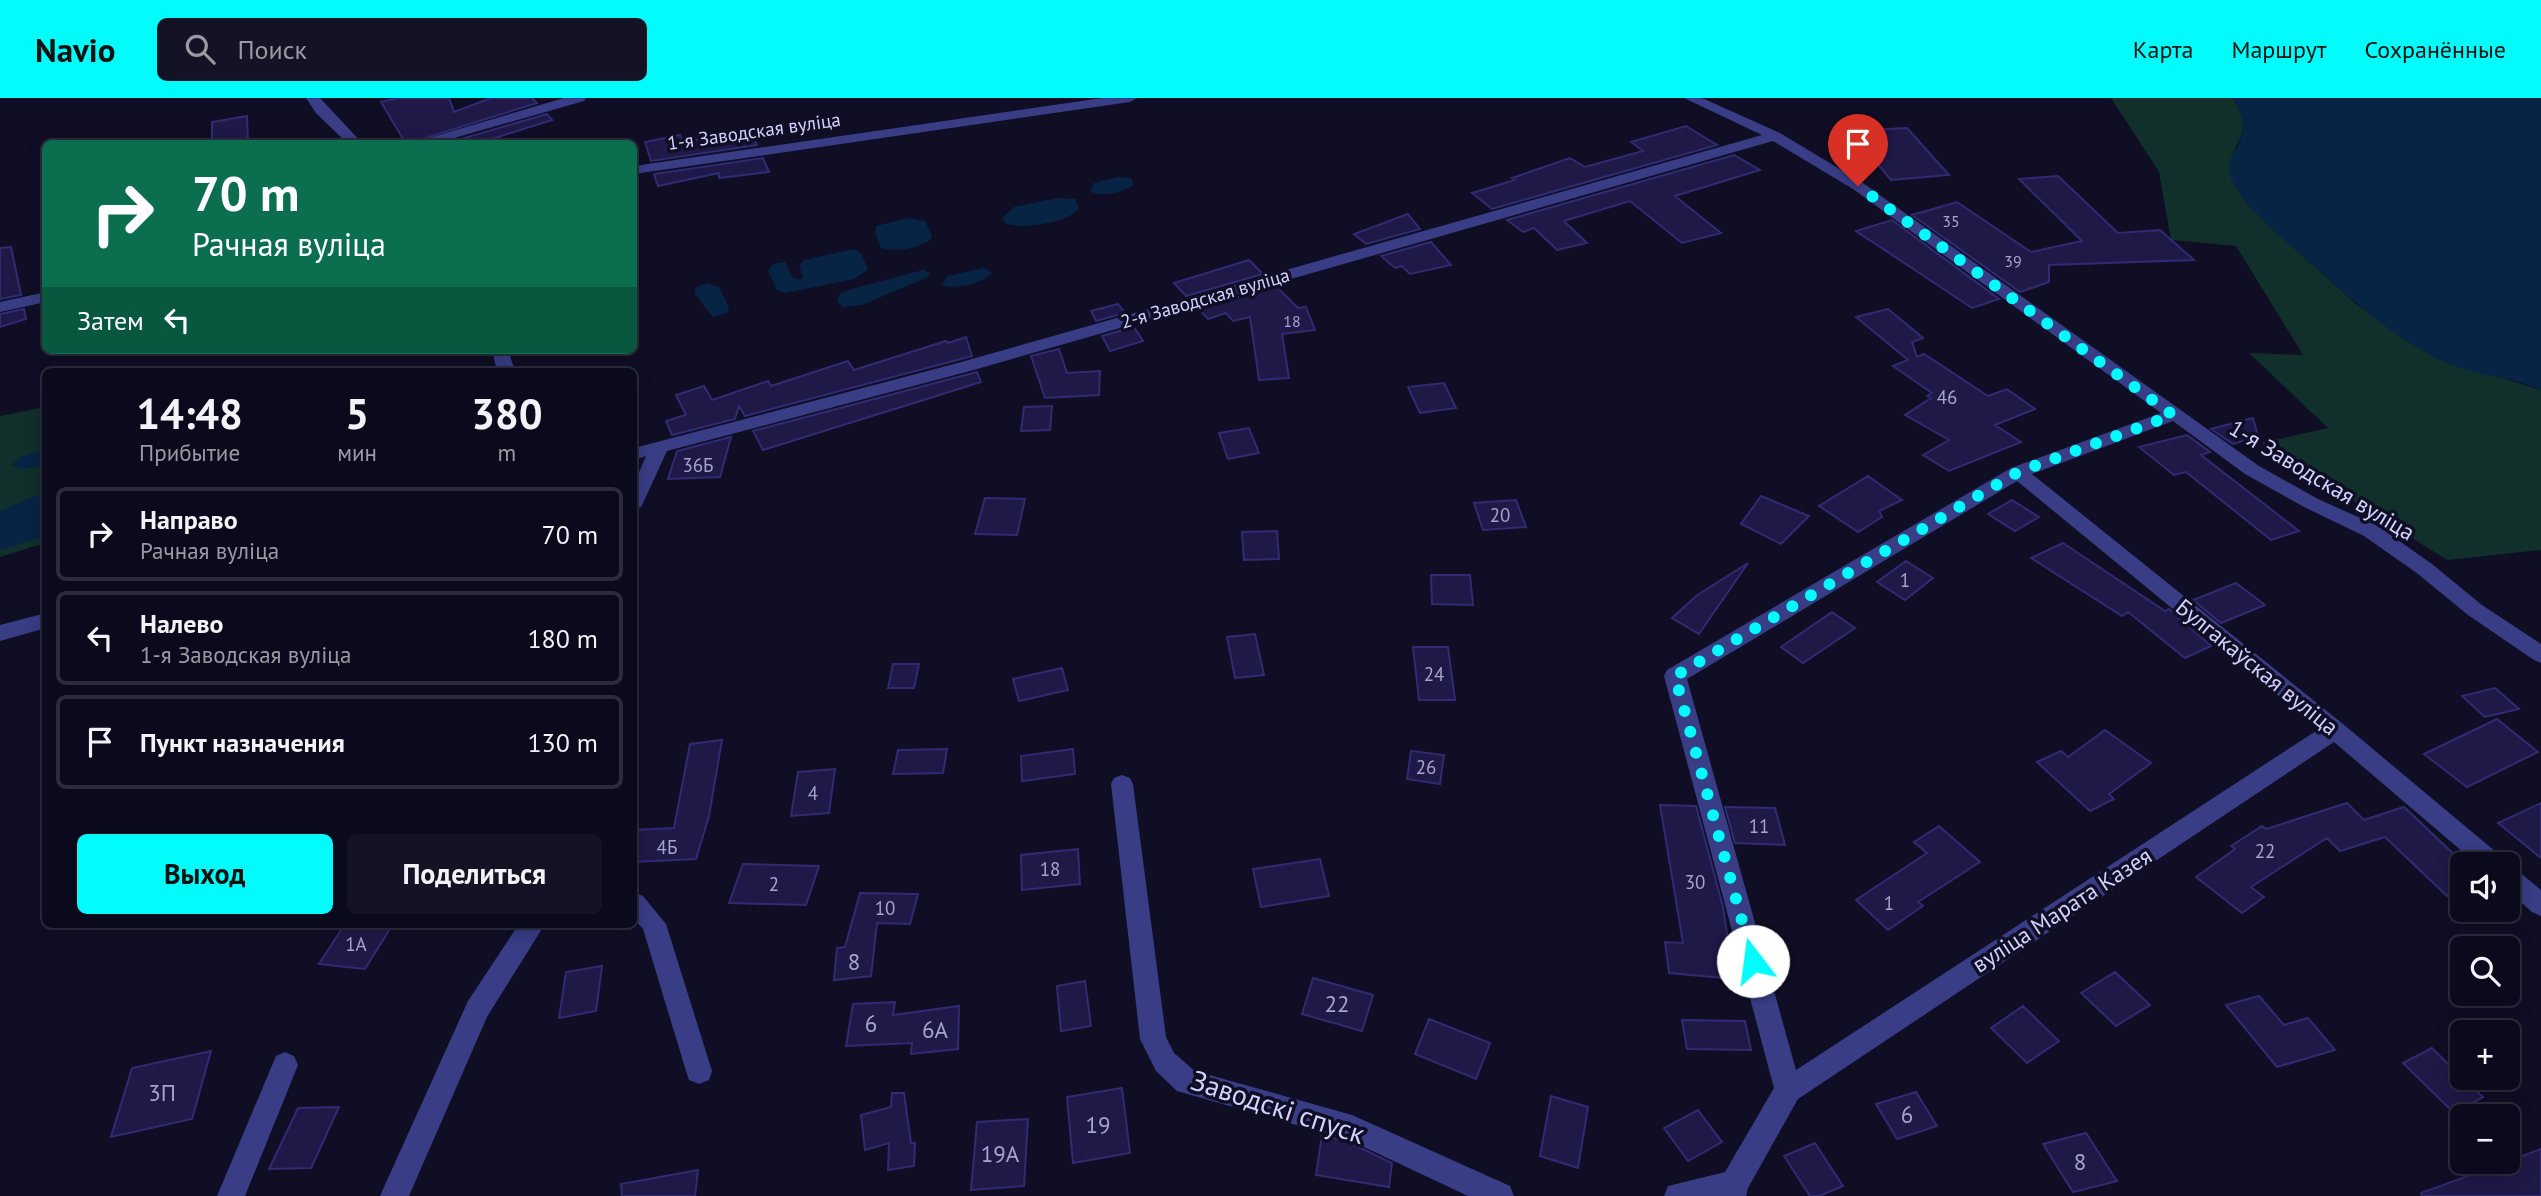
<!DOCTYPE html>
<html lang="ru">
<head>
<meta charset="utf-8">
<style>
	:root { --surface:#0b0a1c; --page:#141325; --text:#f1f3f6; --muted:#9a9aa3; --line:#2b2b3b; --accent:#00fdfb }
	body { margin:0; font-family:"PT Sans",sans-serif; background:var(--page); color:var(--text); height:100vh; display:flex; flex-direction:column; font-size:26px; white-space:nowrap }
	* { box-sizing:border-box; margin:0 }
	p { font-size:23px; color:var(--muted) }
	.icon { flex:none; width:38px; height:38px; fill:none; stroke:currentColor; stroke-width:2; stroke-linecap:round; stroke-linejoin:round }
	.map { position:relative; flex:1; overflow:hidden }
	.sheet { position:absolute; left:42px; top:270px; width:595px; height:560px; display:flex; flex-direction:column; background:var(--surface); border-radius:10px; box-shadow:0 4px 18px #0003,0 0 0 2px var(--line) }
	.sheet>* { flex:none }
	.banner { position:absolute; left:42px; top:42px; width:595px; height:214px; border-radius:10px; box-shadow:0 4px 18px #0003,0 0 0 2px var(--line); background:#0b6e4f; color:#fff; overflow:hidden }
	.tools { position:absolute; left:2450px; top:754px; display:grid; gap:14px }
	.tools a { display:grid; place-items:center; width:70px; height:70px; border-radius:10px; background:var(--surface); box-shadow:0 4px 18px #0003,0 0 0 2px var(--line); font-size:35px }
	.pin { position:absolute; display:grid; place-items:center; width:60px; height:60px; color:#fff; margin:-72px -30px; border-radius:50% 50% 50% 0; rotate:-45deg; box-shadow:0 0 7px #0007 }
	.pin .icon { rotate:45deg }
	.me { position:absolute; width:77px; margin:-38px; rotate:345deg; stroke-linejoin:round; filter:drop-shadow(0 0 5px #0008) }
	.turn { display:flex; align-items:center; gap:24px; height:147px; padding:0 35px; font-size:32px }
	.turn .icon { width:91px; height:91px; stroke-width:2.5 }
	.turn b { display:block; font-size:49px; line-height:60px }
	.then { display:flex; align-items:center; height:66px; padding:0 35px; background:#0003; gap:14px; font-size:26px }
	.eta { display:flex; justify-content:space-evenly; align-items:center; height:119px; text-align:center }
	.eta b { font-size:42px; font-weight:800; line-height:49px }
	.cta { display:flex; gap:14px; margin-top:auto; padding:14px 35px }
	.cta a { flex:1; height:80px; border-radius:10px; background:var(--accent); color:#111; font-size:28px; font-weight:800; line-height:80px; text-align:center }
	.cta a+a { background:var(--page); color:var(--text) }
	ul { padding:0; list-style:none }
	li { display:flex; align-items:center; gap:21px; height:94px; margin:0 14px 10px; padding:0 21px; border:4px solid var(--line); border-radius:10px }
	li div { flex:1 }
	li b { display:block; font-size:26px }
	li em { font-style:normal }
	header { display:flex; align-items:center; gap:42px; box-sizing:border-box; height:98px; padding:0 35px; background:var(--accent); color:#111 }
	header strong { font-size:33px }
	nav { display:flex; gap:38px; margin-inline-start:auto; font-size:24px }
	.search { width:490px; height:63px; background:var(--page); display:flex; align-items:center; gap:18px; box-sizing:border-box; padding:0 24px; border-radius:10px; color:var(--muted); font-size:26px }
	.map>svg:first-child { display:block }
	.green { fill:#112f2b }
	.water { fill:#082444 }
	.building { fill:#1e1947; stroke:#312b73; stroke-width:2 }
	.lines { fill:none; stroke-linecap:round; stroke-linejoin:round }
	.minor { fill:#383d85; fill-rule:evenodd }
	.route { stroke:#00fdfb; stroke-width:12; stroke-dasharray:0 21.6 }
	.labels { text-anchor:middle; stroke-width:7; stroke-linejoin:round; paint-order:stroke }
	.far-number-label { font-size:16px; fill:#a5a4d1 }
	.far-street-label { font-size:19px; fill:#d2d2ff; stroke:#0f0e25 }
	.number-label { font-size:19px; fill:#a5a4d1 }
	.street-label { font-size:23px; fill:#d2d2ff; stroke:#0f0e25 }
	.near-number-label { font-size:23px; fill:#a5a4d1 }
	.near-street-label { font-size:28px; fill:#d2d2ff; stroke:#0f0e25 }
</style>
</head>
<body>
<header>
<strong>Navio</strong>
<div class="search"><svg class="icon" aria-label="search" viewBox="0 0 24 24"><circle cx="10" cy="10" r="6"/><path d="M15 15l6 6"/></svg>Поиск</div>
<nav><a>Карта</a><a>Маршрут</a><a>Сохранённые</a></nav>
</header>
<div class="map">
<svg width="2541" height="1098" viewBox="0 0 2541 1098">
	<rect width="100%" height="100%" fill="#0f0e25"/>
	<path class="green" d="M2111,0H2232C2245,19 2247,30 2235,50L2285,142L2355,205L2380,224L2440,261L2541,292V452L2447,462L2261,345L2328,330L2249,255L2303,257L2236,148L2171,142L2159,74Z
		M45,309V445L0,459V318Z"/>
	<path class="water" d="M2232,0H2541V292C2508,278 2472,277 2440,262C2387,236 2344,194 2300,156C2279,137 2253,117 2237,92C2211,52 2265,47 2232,0Z
		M1118,79L1131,80L1134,87C1122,94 1102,100 1090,93L1094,85Z
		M1058,100L1075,101L1079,111C1066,125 1025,131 1007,126L1002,120L1014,109Z
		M909,120L925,123L932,137L931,141C920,151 895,154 881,150L875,134L876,128Z
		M854,151L861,155L868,172L854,181L785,195L777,192L768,173L773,166L785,164L792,179L801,182L803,178L799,168L804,162Z
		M984,170L992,175C981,186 956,192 942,187L948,178Z
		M923,172L930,175L926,180L862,207L843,209L837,204L839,197L848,192Z
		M707,185L719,189L729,209L727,215L713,219L695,196V190Z
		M45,350V368L22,371L11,367L21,359Z
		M45,394V438L0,452V413Z"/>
	<path class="building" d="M398,0H449L454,14L491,0H532L537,5L406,46L381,4Z
		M547,16L552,22L495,40L477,46H444Z
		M247,18L248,46H212V24Z
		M1686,28L1717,47L1492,111L1472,95L1515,82L1512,80L1570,60L1585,69L1643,53L1631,44Z
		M1907,30L1949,77L1891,82L1850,33Z
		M750,31L757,47L651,63L645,44L680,37L683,44Z
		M1734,57L1760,72L1675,98L1721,135L1682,145L1630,103L1564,123L1587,145L1557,152L1534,130L1523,134L1507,122Z
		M763,60L769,74L719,80V75L658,88L654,76Z
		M2058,78L2118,135L2160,132L2194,162L2049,167V184L2020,194L1912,117L1957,104L2031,154L2082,143L2019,81Z
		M1408,116L1420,131L1366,146L1354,136Z
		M1892,122L1999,201L1972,210L1856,133Z
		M1431,144L1451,167L1410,176L1402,168L1395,170L1381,158Z
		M11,149L21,197L0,201V150Z
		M1249,162L1263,176L1186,198L1174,185Z
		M1276,188L1298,210L1306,209L1315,232L1282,236L1289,280L1259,282L1250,219L1233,223L1226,215L1208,221L1198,210Z
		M1118,206L1125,215L1096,223L1091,213Z
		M24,211L26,221L0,229V216Z
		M1888,211L1923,240L1912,244L1917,259L1924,256L1988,298L2007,291L2035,311L1995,327L2021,344L1949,373L1923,357L1949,342L1905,317L1931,300L1927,298L1932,295L1893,268L1908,262L1856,219Z
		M1134,229L1143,243L1110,253L1102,238Z
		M966,239L972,258L957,262L745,318L739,308L735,321L672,337L666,323L686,317L676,297L704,288L712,302L768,283L771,288L848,263L854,272L946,243L948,245Z
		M1059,251L1067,275L1100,273L1099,297L1045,300L1031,258Z
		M977,274L981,284L763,352L753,333Z
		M1444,285L1456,310L1420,315L1408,289Z
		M1052,308L1050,332L1021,333L1024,309Z
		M2253,320L2258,338L2233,346L2211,331Z
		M1249,330L1259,355L1228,361L1219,335Z
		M2187,337L2210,354L2201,357L2299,433L2271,442L2186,374L2174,377L2139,349Z
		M731,339L720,379L668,381L677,353Z
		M1868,378L1902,402L1879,413L1882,419L1858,434L1819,408Z
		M1761,398L1809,418L1781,446L1741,426Z
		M985,400L1025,401L1017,437L975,436Z
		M1516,402L1526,429L1483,432L1474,405Z
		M2012,402L2039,419L2015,433L1988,416Z
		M1277,433L1279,461L1244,462L1242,434Z
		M2063,445L2165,513L2169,511L2211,548L2185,560L2128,514L2122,518L2031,460Z
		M1906,463L1933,480L1905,502L1877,484Z
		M1748,465L1699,536L1672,520L1696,498Z
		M1431,477H1470L1473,507L1432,506Z
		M2236,485L2265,507L2221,525L2193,502Z
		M1832,514L1855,530L1803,565L1781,549Z
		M1255,536L1264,577L1235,580L1227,539Z
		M1413,549H1448L1455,602H1419Z
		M893,566H919L914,590H888Z
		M1062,570L1068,592L1019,603L1013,581Z
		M2495,590L2519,611L2485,619L2462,598Z
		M2497,621L2538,654L2467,689L2424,656Z
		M2105,632L2151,665L2109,696L2114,701L2090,713L2037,664L2061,653L2068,659Z
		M722,642L709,718L696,761L634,764V732L674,730L690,646Z
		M947,651L943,675L893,676L898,652Z
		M1073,651L1075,676L1022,683L1021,658Z
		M1411,653L1444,657L1440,686L1407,681Z
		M835,671L829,715L791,718L798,674Z
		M2347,705L2364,722L2404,709L2462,764V793L2447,798L2385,739L2340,753L2327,740L2251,789L2264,799L2242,815L2196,779L2235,751L2231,748L2262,728L2266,731Z
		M2541,705V760L2498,725Z
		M1660,707L1696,708L1723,809L1734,881L1669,875L1665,844L1683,845Z
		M1725,709L1775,710L1785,747L1735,745Z
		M1939,728L1980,764L1918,804L1923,808L1888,832L1856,802L1927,755L1914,744Z
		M1078,751L1080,786L1022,792L1021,757Z
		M1320,761L1329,798L1261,809L1253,771Z
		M743,766L819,768L806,807L729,805Z
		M860,795L918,796L910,826L877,825L871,878L834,882L837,850L845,849Z
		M345,826H393L365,871L319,866Z
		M602,868L596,913L559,920L566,874Z
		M2115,874L2150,907L2116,928L2081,895Z
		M1313,880L1373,897L1362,933L1302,916Z
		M1085,883L1091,928L1061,933L1057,888Z
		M2259,898L2284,927L2308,920L2335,952L2277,969L2226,907Z
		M895,904L893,917L959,908L958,951L911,956L912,945L846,948L853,906Z
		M2023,908L2059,943L2027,965L1991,930Z
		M1429,921L1490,945L1476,981L1415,956Z
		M1682,922L1745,923L1751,952L1687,951Z
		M2432,950L2462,980L2483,999L2454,1015L2403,965Z
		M211,953L192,1021L111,1039L132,970Z
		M1122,990L1130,1055L1073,1065L1067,999Z
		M1916,994L1937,1028L1897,1041L1876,1006Z
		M892,995H904L911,1045H915L914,1068L888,1072L889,1045L865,1052L861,1017L891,1009Z
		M1551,998L1588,1009L1578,1070L1540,1058Z
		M339,1009L311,1070L269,1071L298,1010Z
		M1698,1012L1722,1044L1688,1063L1664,1030Z
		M1028,1021L1024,1088L971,1092L977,1024Z
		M2086,1035L2117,1083L2073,1094L2043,1046Z
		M1322,1037L1348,1044L1392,1065L1389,1089L1316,1077Z
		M1815,1045L1843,1088L1819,1098H1810L1784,1058Z
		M2541,1051V1098H2422L2421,1095Z
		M698,1072L695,1098H622L621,1086Z"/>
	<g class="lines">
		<path class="minor" d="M306,0H320L363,46H348L316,15Z
			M564,0H586L584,3L433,46H409Z
			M1102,0H1137L1130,4L634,76V68Z
			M1684,0H1702L1780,35L1863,85L2259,368L2318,401L2378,428L2432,466L2482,507L2541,546V565L2534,562L2468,517L2418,476L2364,438L2304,409L2245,376L2173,323L2032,376L2343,626L2502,759L2505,766H2477L2334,644L1798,1001L1748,1090L1746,1098H1664L1668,1088L1725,1074L1774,990L1664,578L1667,572L2011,370L2161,315L1853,91L1773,43L970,273L667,353L643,405L641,409L634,411V386L646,358L634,362V350L958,265L1762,37ZM2017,383L2319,631L1796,972L1687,581Z
			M46,194V204L0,214V204Z
			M492,252H508L515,273H497Z
			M46,515V530L0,543V527Z
			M1122,677L1130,680L1133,686L1166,939L1174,955L1195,973L1352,1017L1510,1088L1514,1098H1468L1349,1042L1177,993L1156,973L1140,941L1111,686L1114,680Z
			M2508,769L2517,772L2541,792V818L2532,814L2508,793Z
			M634,794L643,798L666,826L712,973L709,982L699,986L689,982L686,973L643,831L634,821Z
			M519,826H545L487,919L409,1098H380L468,903Z
			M285,954L294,958L298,967L245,1098H217L276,958Z"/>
	</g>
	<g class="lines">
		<path class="route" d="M1753,863L1675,578L2018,374L2173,317L1858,88"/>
	</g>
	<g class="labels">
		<g class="far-number-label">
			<text x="1951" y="129">35</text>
			<text x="2013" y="169">39</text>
			<text x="1292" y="229">18</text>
		</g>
		<g class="far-street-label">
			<text transform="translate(754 33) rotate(-8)" y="7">1-я Заводская вуліца</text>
			<text transform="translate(1205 200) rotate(-16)" y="7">2-я Заводская вуліца</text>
		</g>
		<g class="number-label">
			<text x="1947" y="306">46</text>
			<text x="698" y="374">36Б</text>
			<text x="1500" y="424">20</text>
			<text x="1905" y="489">1</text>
			<text x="1434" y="583">24</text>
			<text x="1426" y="676">26</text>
			<text x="813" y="702">4</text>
			<text x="1759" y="735">11</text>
			<text x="667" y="756">4Б</text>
			<text x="2265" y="760">22</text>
			<text x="1050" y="778">18</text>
			<text x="1695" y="791">30</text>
			<text x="774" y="793">2</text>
			<text x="1889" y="812">1</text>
			<text x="885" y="817">10</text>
			<text x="356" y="853">1А</text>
		</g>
		<g class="street-label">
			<text transform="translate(2322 382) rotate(31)" y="8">1-я Заводская вуліца</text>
			<text transform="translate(2257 569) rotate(39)" y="8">Булгакаўская вуліца</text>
			<text transform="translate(2062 812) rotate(-33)" y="8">вуліца Марата Казея</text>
		</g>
		<g class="near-number-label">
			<text x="854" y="872">8</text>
			<text x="1337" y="914">22</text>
			<text x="871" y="934">6</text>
			<text x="935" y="940">6А</text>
			<text x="162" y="1003">3П</text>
			<text x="1907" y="1025">6</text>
			<text x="1098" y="1035">19</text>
			<text x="1000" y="1064">19А</text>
			<text x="2080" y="1072">8</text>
		</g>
		<g class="near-street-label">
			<text transform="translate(1278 1009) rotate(18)" y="10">Заводскі спуск</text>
		</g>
	</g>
</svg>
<div class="tools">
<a><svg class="icon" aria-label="sound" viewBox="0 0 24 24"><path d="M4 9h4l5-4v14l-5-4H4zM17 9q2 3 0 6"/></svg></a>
<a><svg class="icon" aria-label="search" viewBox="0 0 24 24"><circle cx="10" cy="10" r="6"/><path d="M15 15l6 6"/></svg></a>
<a>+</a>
<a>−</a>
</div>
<div class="pin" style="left:1858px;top:88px;background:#d93025"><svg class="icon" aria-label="arrive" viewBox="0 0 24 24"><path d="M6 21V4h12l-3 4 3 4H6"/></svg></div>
<svg class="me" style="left:1753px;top:863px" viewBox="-20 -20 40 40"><circle r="19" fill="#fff"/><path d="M0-13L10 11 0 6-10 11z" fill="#00fdfb"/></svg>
<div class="banner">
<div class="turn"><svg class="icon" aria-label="right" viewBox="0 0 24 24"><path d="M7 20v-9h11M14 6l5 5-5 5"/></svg><div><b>70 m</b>Рачная вуліца</div></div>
<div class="then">Затем<svg class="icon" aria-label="left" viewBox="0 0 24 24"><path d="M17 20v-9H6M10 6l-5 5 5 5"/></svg></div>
</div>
<section class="sheet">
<div class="eta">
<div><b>14:48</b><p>Прибытие</p></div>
<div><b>5</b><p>мин</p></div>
<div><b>380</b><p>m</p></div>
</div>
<ul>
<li><svg class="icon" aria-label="right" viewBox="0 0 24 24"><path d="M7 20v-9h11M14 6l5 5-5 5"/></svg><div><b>Направо</b><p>Рачная вуліца</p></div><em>70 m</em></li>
<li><svg class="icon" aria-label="left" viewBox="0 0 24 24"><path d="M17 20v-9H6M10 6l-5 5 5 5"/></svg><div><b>Налево</b><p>1-я Заводская вуліца</p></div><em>180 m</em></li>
<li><svg class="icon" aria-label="arrive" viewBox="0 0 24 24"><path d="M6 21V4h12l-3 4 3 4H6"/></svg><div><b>Пункт назначения</b></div><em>130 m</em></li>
</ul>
<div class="cta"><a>Выход</a><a>Поделиться</a></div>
</section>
</div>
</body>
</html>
